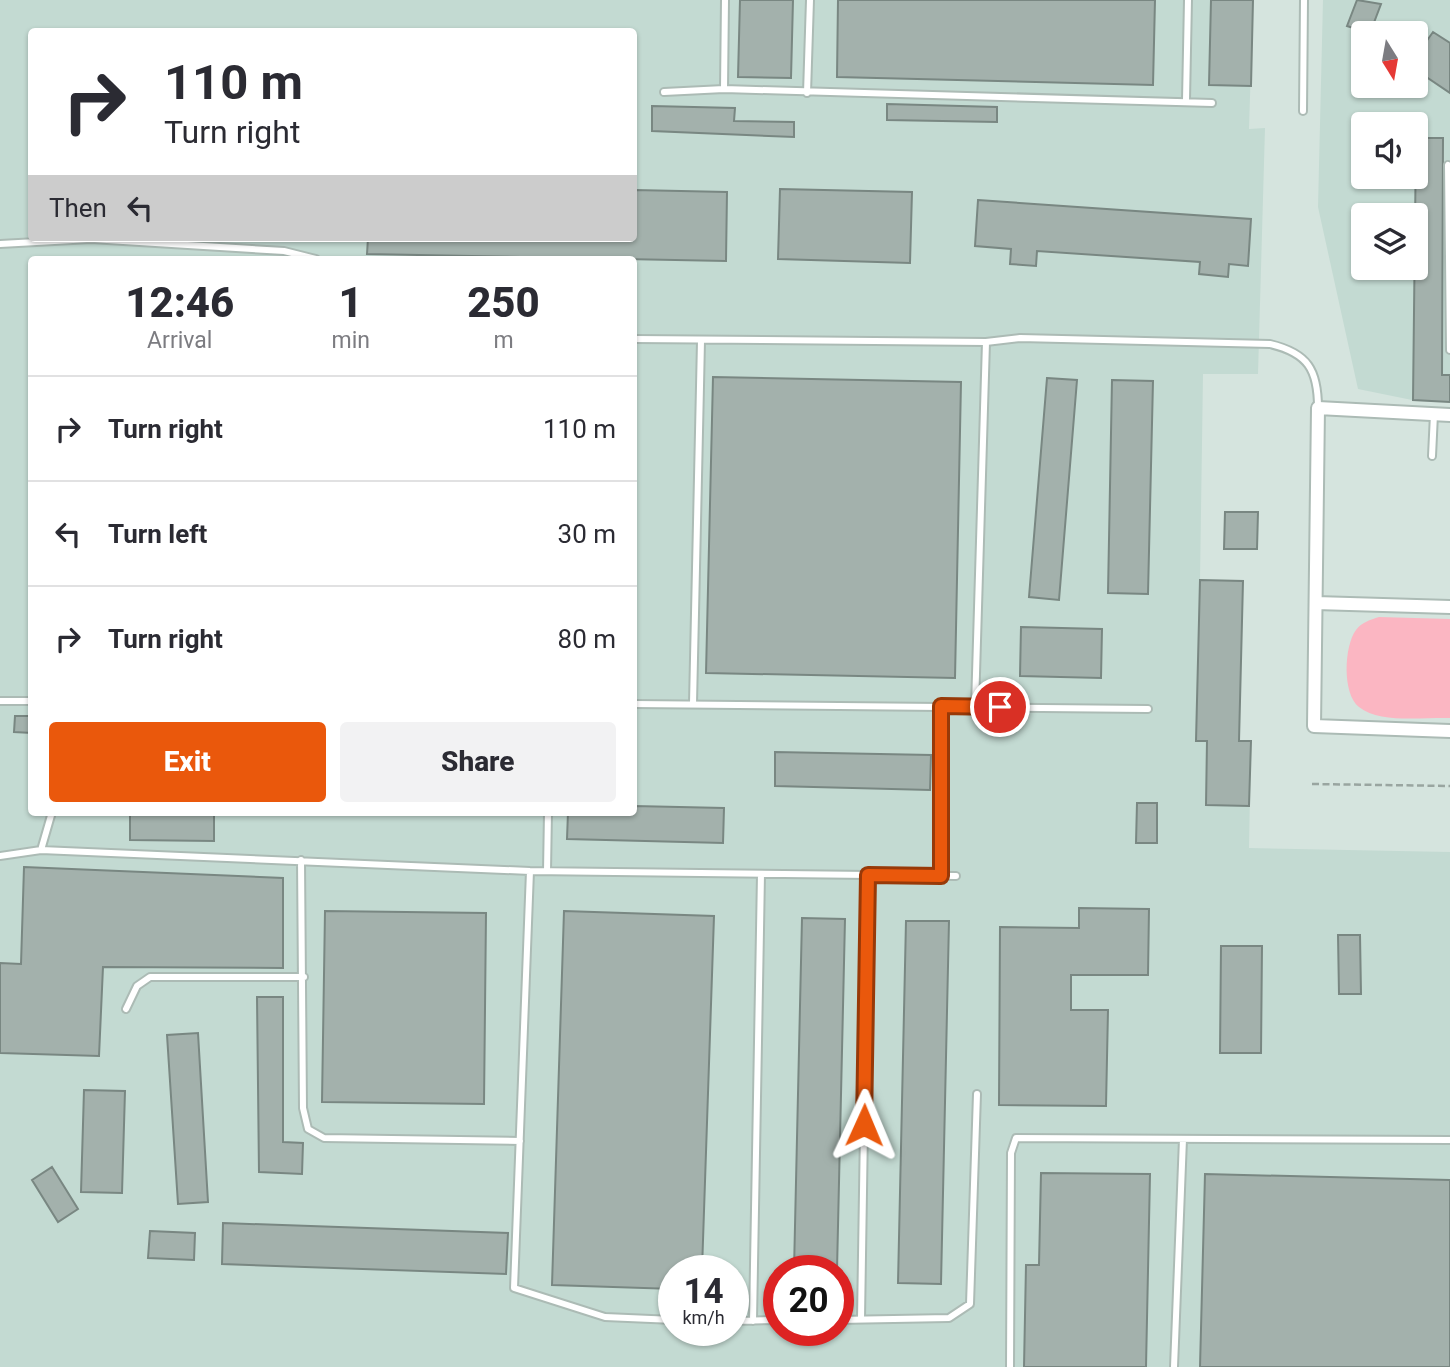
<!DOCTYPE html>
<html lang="en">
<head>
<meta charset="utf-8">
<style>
	:root { --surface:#fff; --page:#f2f2f3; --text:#2b2b33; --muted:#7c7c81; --line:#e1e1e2; --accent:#ea580c }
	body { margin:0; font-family:Roboto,sans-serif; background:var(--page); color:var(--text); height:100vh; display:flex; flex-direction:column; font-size:26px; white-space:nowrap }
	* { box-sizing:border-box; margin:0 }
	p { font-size:23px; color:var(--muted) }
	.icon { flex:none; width:38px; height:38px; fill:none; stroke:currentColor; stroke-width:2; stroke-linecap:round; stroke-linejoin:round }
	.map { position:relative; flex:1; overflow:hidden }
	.details { position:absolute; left:28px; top:256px; width:609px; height:560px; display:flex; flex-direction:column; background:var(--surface); border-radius:7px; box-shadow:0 2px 5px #0004 }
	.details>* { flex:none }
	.hud { position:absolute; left:28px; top:28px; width:609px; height:214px; border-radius:7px; box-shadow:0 2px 5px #0004; background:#fff; color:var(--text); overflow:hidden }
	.needle { width:46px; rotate:169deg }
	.tools { position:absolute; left:1351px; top:21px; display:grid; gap:14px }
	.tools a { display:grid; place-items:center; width:77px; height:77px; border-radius:7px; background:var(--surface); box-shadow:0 2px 5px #0004; font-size:35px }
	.speed { position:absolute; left:658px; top:1255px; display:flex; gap:14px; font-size:35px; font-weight:700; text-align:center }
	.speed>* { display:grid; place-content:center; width:91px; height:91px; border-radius:50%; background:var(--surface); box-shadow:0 2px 5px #0004; line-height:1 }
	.speed small { font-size:18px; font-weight:400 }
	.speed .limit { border:10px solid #d22; background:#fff; color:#111 }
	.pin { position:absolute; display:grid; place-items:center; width:60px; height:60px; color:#fff; margin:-30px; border:4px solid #fff; border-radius:50%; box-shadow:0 2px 7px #0007 }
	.me { position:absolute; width:77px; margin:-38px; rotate:1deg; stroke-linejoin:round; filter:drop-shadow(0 0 5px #0008) }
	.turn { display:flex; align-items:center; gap:24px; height:147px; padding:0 21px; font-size:32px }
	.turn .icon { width:91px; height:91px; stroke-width:2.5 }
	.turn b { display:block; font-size:49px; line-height:60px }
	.then { display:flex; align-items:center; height:66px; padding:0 21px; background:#0003; gap:14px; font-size:26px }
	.eta { display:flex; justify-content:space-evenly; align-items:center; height:119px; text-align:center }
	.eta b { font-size:42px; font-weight:800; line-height:49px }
	.cta { display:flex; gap:14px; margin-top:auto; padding:14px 21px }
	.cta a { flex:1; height:80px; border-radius:7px; background:var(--accent); color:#fff; font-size:28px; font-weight:800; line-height:80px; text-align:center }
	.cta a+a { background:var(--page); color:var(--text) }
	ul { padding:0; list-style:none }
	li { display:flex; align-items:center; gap:21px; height:105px; padding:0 21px; border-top:2px solid var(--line) }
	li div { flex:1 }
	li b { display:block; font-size:26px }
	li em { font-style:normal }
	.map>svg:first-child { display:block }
	.built { fill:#c3dad2; fill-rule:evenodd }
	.green { fill:#fbb6c2 }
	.building { fill:#a3b1ac; stroke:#798782; stroke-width:2 }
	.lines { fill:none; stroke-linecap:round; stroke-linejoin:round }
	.service-casing { stroke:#acbbb5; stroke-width:10 }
	.minor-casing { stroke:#acbbb5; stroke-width:16 }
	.path { stroke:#99a5a0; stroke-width:2.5; stroke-dasharray:7 3.5; stroke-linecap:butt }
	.service { stroke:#fff; stroke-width:6 }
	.minor { stroke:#fff; stroke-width:12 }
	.route-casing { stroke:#983908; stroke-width:18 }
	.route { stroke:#ea580c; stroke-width:12 }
</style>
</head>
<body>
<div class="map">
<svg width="1450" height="1367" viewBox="0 0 1450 1367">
	<rect width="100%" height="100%" fill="#d5e4de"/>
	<path class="built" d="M0,0H1253L1249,129L1265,128L1258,374H1203L1200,580L1239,740L1251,741L1249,848L1450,852V1367H0ZM32,32H634V238H32ZM32,259H634V812H32ZM674,1270H733V1330H674ZM779,1270H838V1330H779Z
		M1323,0H1450V402L1412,400L1358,389L1318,207ZM1363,33H1416V86H1363ZM1363,124H1416V177H1363ZM1363,215H1416V268H1363Z"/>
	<path class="green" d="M1379,617L1450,619V718C1424,717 1380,724 1359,707C1342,694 1344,646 1356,630C1362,622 1370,620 1379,617Z"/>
	<path class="building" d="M740,0H793L791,78L738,77Z
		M838,0H1155L1153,85L837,77Z
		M1211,0H1253L1251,86L1209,85Z
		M1357,0L1381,4L1370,33L1347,26Z
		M1433,32L1450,43V93L1416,70V56Z
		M887,104L997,107V122L887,120Z
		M652,106L735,108L734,121L794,122V137L652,131Z
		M1416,138H1443L1442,375H1450V402L1413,400Z
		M780,189L912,192L910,263L778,259Z
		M634,190L727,192L726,261L367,254L368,238H634Z
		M978,200L1251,219L1248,266L1229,264L1228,277L1199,274L1200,262L1037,251L1036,266L1010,264L1011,249L975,246Z
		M713,377L961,382L955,678L706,673Z
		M1047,378L1077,380L1059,600L1029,597Z
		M1112,380L1153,381L1148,594L1108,593Z
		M1225,512H1258L1257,549H1224Z
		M1200,580L1243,581L1239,741H1251L1249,806L1206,805L1207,741H1196Z
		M1021,627L1102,629L1101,678L1020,676Z
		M15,716H32V733L14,732Z
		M775,752L931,755L930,790L775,786Z
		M1137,803H1157V843H1136Z
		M634,806L724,808L723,843L567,839L568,812H634Z
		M130,812H214V841L130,840Z
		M24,867L283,878V968L103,967L99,1056L0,1053V963L21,964Z
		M1079,908L1149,909L1148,975H1071V1010H1108L1106,1106L999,1105L1000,927L1079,928Z
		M325,911L486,913L484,1104L322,1102Z
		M564,911L714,916L702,1270H674V1289L552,1285Z
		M802,918L845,919L837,1270H794Z
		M906,921H949L941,1284L898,1283Z
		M1338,935H1360L1361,994H1339Z
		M1221,946H1262L1261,1053H1220Z
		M257,997H283V1142L303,1143L302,1174L259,1172Z
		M198,1033L208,1202L178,1204L167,1035Z
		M84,1090L125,1091L122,1193L81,1192Z
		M52,1167L78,1209L58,1222L32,1180Z
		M1041,1173L1150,1174L1146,1367H1024L1026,1265H1039Z
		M1205,1174L1450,1180V1367H1200Z
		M223,1223L508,1233L506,1274L222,1264Z
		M150,1231L195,1233L194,1260L148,1258Z"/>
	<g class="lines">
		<g class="service-casing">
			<path id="service" d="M724,89L725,0
				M664,92L724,89L1212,103
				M807,93L810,0
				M1186,100L1188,0
				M1303,111L1304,0
				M1450,166L1448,165L1450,350
				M0,244L91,239L284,251L316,259
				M634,339L986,342L1020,338L1270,344C1308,353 1318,370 1318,408
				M1432,456L1434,414
				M0,701H32
				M634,704L1148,709
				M693,704L701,341
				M941,706V876
				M975,707L986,342
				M41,850L530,871L956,876
				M0,856L41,850L52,812
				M301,860L303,1108L308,1129L324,1138L520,1141
				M530,871L514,1288L605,1317L674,1320
				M547,871L548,812
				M126,1009L137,986L150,977H304
				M861,1319L868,875
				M838,1320L949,1318L970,1304L977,1094
				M733,1321L779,1320
				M753,1321L761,874
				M1010,1367L1011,1153L1016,1138L1450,1140
				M1174,1367L1183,1139"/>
		</g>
		<g class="minor-casing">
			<path id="minor" d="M1450,415L1318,408L1314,726L1450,731
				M1316,603L1450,607"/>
		</g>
		<path class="path" d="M1312,784L1450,786"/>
		<use href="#service" class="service"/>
		<use href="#minor" class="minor"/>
	</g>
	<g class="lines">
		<g class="route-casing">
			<path id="route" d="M864,1125L868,875L941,876V706L1000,707"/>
		</g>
		<use href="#route" class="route"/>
	</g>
</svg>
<div class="tools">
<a><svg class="needle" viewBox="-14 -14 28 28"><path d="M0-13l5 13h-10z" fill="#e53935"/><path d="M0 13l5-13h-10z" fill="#7c7c81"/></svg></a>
<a><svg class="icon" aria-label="sound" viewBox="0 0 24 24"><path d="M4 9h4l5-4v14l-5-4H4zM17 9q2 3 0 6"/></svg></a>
<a><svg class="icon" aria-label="layers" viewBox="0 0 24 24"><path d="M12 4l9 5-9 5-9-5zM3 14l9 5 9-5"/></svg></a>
</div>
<div class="speed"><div>14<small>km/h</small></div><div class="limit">20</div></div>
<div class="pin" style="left:1000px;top:707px;background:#d93025"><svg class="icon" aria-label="arrive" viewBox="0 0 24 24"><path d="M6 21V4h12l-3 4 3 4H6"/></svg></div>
<svg class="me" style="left:864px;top:1125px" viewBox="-20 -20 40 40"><path d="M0-17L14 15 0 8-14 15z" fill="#ea580c" stroke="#fff" stroke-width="4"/></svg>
<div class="hud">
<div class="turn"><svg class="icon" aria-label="right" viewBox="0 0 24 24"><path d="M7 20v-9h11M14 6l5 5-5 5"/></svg><div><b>110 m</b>Turn right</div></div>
<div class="then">Then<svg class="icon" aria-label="left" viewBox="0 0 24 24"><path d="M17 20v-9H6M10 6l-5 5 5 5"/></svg></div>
</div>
<section class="details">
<div class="eta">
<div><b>12:46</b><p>Arrival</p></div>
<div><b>1</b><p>min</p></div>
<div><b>250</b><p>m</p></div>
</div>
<ul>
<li><svg class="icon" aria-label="right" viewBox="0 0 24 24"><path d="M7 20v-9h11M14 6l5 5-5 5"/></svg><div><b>Turn right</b></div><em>110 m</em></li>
<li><svg class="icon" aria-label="left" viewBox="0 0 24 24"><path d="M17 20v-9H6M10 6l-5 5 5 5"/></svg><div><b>Turn left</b></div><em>30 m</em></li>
<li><svg class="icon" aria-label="right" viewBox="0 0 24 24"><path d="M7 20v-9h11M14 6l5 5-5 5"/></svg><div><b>Turn right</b></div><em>80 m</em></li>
</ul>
<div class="cta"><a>Exit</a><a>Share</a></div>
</section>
</div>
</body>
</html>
